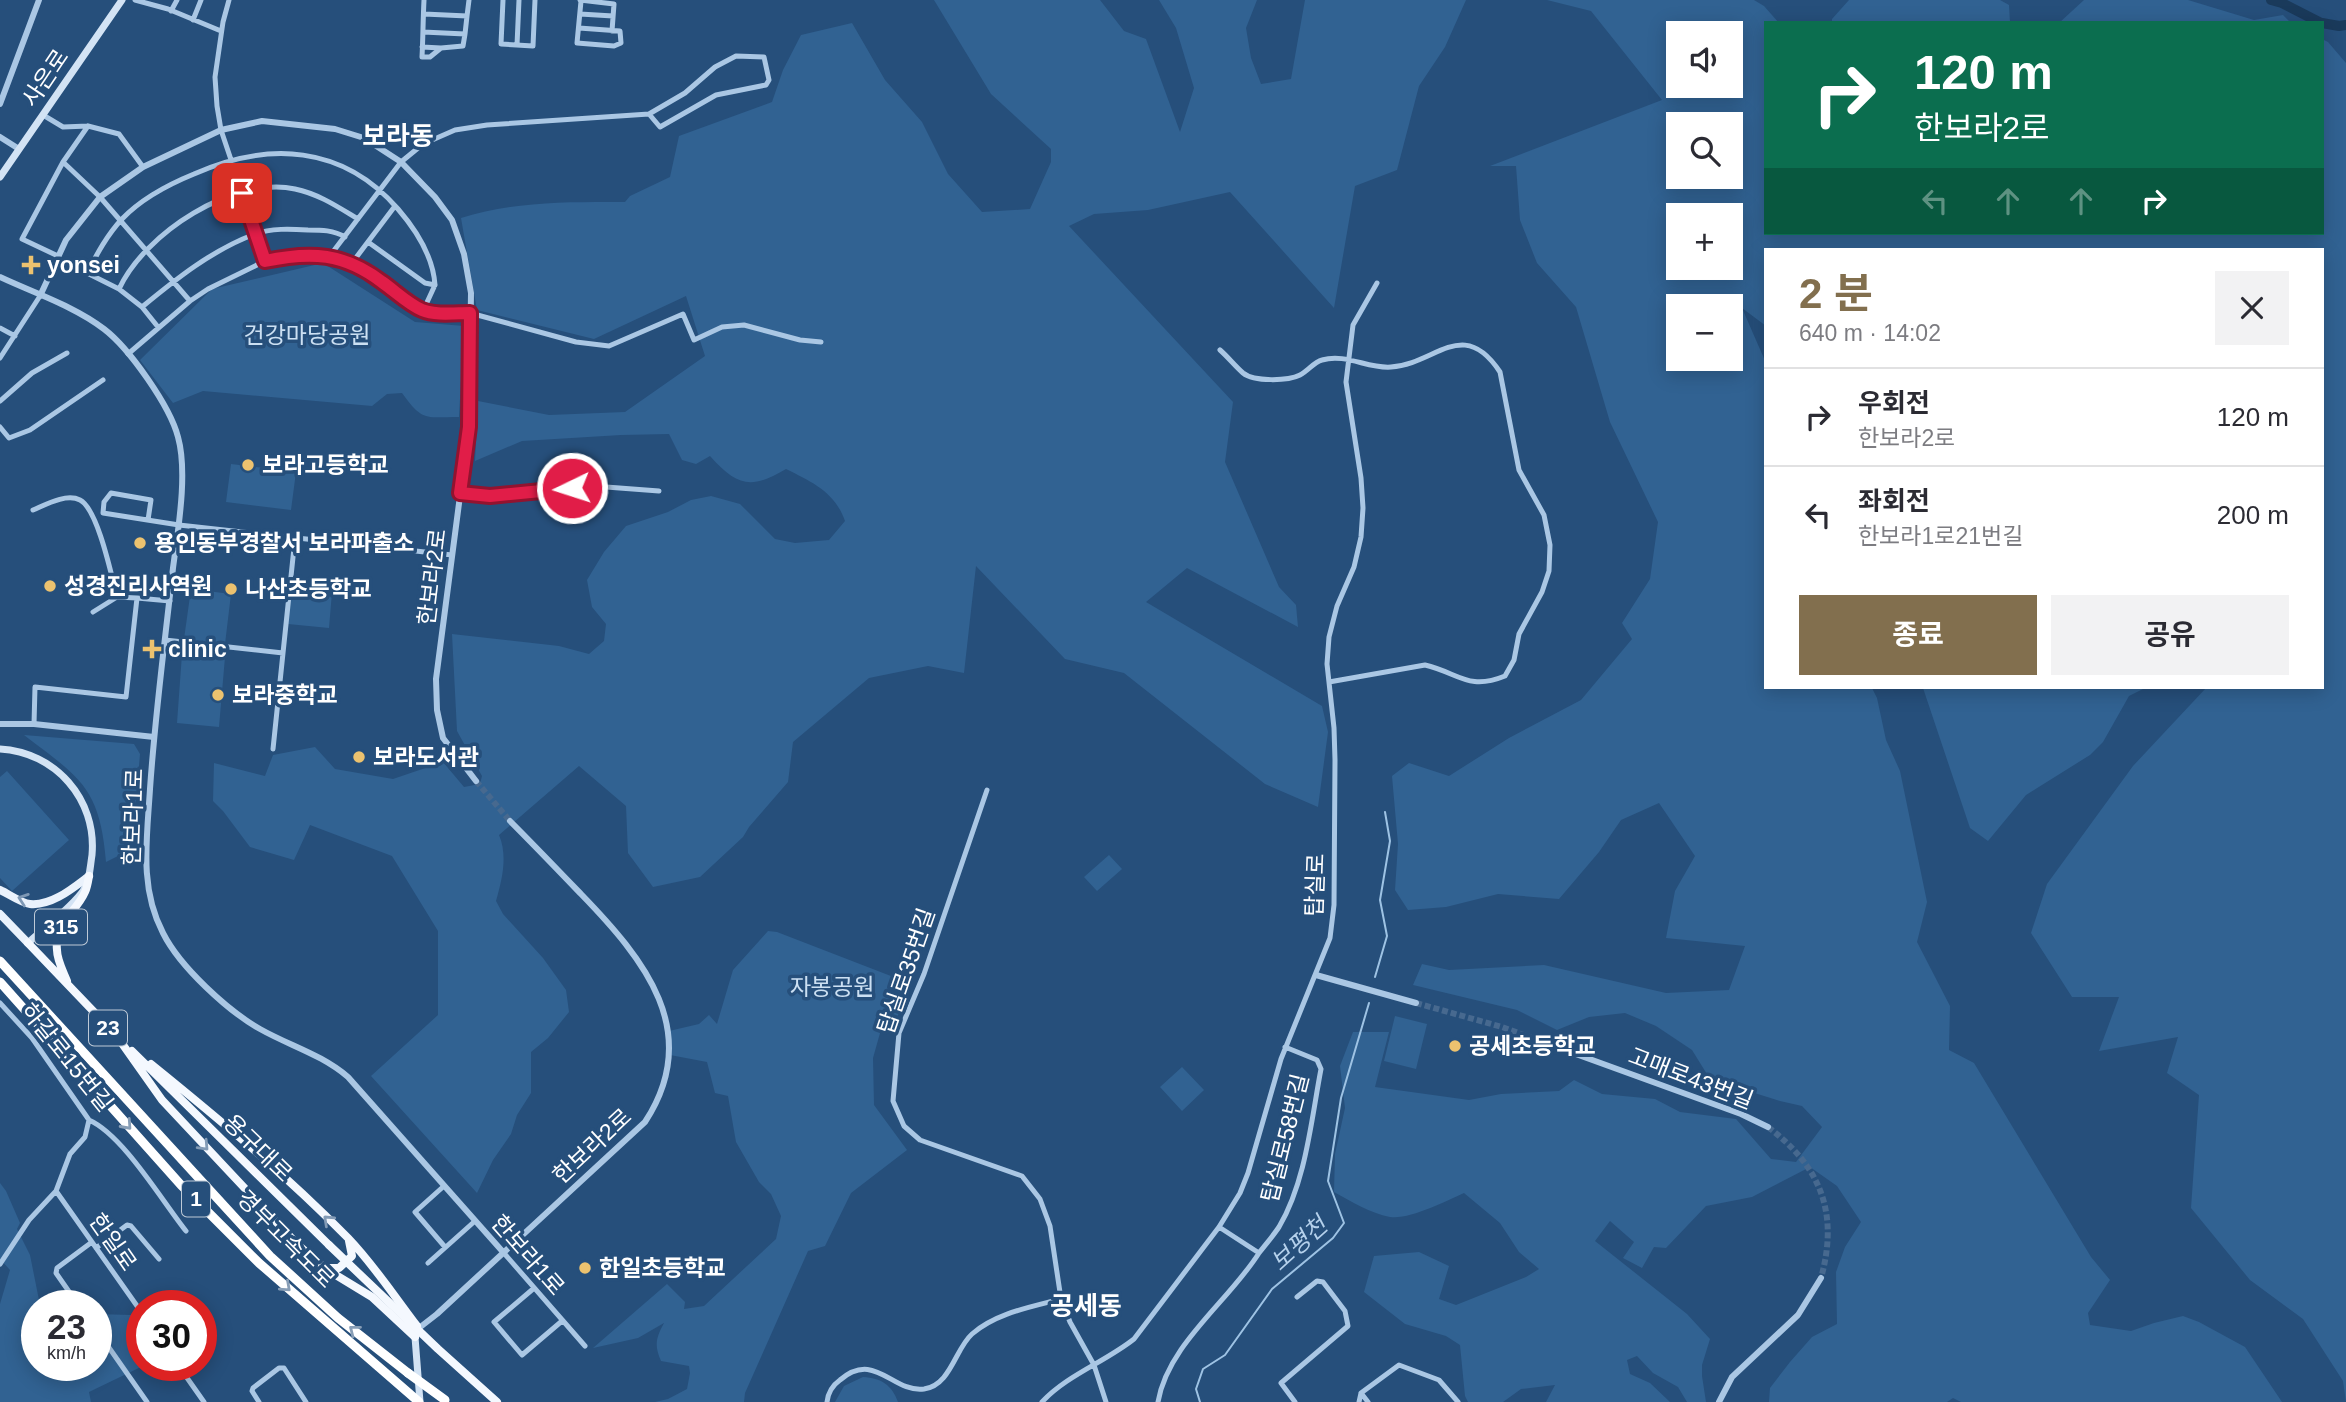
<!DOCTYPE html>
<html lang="ko">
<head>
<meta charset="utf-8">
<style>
	:root { --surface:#fff; --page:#f2f2f3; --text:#2b2b33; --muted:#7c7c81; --line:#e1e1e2; --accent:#826f4e }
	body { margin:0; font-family:Helvetica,"Noto Sans KR",sans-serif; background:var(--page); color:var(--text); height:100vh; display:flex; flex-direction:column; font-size:26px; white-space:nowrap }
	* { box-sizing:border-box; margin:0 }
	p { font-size:23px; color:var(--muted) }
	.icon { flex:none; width:38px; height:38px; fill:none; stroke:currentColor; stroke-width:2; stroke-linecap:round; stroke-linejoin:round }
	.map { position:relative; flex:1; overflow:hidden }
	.panel { position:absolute; left:1764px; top:248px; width:560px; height:441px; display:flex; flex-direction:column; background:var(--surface); border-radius:0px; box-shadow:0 4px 18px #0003 }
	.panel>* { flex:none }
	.top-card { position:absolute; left:1764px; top:21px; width:560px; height:214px; border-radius:0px; box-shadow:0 4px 18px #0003; background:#0b6e4f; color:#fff; overflow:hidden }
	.tools { position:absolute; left:1666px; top:21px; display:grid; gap:14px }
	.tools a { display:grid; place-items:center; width:77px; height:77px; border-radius:0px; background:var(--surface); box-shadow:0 4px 18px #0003; font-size:35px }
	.speed { position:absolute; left:21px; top:1290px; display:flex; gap:14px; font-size:35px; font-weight:700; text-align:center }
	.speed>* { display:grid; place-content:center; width:91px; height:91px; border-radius:50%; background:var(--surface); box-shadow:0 4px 18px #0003; line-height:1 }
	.speed small { font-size:18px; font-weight:400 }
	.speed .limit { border:10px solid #d22; background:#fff; color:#111 }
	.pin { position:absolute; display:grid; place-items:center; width:60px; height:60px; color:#fff; margin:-30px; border-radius:14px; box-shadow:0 4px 10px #0006 }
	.me { position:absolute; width:77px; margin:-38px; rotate:266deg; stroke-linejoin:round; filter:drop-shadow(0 0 5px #0008) }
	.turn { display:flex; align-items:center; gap:24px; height:147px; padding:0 35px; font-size:32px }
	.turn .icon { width:91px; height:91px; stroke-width:2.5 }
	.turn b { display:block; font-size:49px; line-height:60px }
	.lanes { display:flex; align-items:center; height:66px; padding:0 35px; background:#0003; justify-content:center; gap:35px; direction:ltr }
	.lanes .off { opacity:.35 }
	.round { display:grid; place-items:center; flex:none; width:74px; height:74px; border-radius:0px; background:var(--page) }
	.headline { display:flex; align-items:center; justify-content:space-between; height:119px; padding:0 35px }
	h1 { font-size:42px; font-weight:700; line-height:52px; color:var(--accent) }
	.action { display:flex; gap:14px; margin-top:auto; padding:14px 35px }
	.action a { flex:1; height:80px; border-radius:0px; background:var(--accent); color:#fff; font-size:28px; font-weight:700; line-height:80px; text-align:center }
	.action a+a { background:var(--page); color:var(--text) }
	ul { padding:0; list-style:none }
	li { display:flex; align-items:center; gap:21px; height:98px; padding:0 35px; border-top:2px solid var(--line) }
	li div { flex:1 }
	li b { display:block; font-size:26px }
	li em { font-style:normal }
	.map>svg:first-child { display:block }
	.green { fill:#316292; fill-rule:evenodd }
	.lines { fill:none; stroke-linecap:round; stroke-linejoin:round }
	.stream { stroke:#9ec3e4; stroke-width:2 }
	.river { stroke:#1a3a5b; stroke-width:10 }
	.tertiary-tunnel { stroke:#47698f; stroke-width:6; stroke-dasharray:6 3; stroke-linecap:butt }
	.minor { stroke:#aac7e4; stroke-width:5 }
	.tertiary { stroke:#aac7e4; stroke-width:6 }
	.secondary { stroke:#d3e3f4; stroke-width:7 }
	.primary { stroke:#eaf2fc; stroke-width:8 }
	.trunk { stroke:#f4f8fe; stroke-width:8 }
	.motorway { stroke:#fff; stroke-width:9 }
	.trunk-bridge { stroke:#f4f8fe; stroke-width:8 }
	.motorway-bridge { stroke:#fff; stroke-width:9 }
	.oneway { stroke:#7e98b5 }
	.oneway2 { stroke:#889eb6 }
	.oneway3 { stroke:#839bb6 }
	.route-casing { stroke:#92132f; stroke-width:18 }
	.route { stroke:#e11d48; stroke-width:12 }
	.poi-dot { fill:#ecc26f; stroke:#264f7b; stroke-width:2.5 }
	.labels { text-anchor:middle; stroke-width:7; stroke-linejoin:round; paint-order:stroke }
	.shield { fill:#264f7b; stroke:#becad7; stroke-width:2 }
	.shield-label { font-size:21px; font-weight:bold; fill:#fff }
	.street-label { font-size:23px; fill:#fff; stroke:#264f7b }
	.poi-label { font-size:23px; font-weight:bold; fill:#fff; stroke:#264f7b; text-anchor:start }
	.park-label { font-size:23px; fill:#cce0f3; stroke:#264f7b }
	.water-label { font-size:24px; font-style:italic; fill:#b5d1ec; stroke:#264f7b }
	.quarter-label { font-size:26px; font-weight:bold; fill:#fff; stroke:#264f7b }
</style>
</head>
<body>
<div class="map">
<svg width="2346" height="1402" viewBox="0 0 2346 1402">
	<rect width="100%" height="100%" fill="#264f7b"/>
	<path class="green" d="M934,0H1100L1124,31L1146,39L1180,132L1194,88L1176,28L1159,0H1257L1246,28L1251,58L1261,84L1291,79L1305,0H1466L1445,47L1419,86L1397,170L1355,186L1334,308L1230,192L1148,210L1094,214L1069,226L1233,402L1225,462L1279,587L1296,605L1298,627L1187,568L1146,602L1322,706L1328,732L1318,807L1265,784L1124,673L1065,659L976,566L964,673L928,666L869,678L793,742L788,782L749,827L743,837L700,877L653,887L628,853L626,806L579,766L499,835C508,856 502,880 496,901L503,914L543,958L566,990L569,1012L548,1038L531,1052V1093L517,1115L511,1134L493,1160L477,1193L371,1076L438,1015V931L392,856L310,825L294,860L250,847L223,811L213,801L214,763L265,776L273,755L315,747L335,769L393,779L443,762L464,787L480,784L482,776L457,731L452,634L559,646L589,654L604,641L606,624L592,607L587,580L604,552L626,526L668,512L691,500L711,496L740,504L775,539L795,543L829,540L845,521C835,492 812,482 786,469C751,490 737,486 710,456L696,464L682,460L669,434L621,435L522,441L475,461L478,401L549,415L625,412L705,356L686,296L594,339L477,310L461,218C514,201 571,202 625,202L630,196L670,177L679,136L772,102L783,70L801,35L852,23L885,80L922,122L948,174L982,212L1030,209L1051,162V149L991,94Z
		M1547,0H1754L1764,6L1779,23H1766V233H2322V39L2328,42L2346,63V1402L2343,1381L2303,1319L2250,1280L2191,1208L2199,1095L2167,1073L2178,1037L2099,1051L2119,997H2072L2031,933L2047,884L2133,766L2206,688H2322V250H1766V326L1742,308L1766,363V688H1872L1877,698L1886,740L1900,771L1927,902L1917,942L1950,1006L1949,1050L1974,1063L2091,1257L2110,1280L2088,1313L2090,1325L2131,1331L2154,1323L2183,1316L2199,1322L2245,1347L2282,1402H1961L1953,1398L1947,1402H1769L1770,1388L1790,1362L1812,1337L1837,1324L1836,1272L1845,1247L1861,1222L1837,1186L1810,1167L1752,1197L1706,1206L1666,1248L1654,1247L1642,1268L1623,1258L1634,1242L1610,1221L1595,1241L1687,1314L1710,1339L1702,1365V1376L1706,1402H1687L1678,1387L1653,1373L1637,1356L1627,1360L1630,1374L1650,1383L1670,1402H1546L1555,1385L1521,1389L1503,1402H1468L1465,1396L1460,1345L1446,1336L1405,1324L1364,1292L1374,1256L1419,1252L1449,1266L1439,1299L1456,1305L1526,1277L1539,1269L1519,1252L1500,1223L1464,1193C1446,1201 1409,1220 1390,1217C1370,1213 1352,1202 1334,1192L1335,1154L1345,1108L1340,1066L1353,1032H1389L1375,1087L1469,1100L1501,1094L1559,1091L1574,1080L1602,1094L1655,1099L1680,1112L1736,1119L1771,1159L1796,1162L1822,1127L1802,1106L1780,1101L1710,1079L1692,1050L1656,1026L1625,1013L1589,1017L1557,1030L1517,1010L1413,985L1422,964L1449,970L1544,965L1666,993L1729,990L1745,946L1666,938L1675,891L1695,856L1659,803L1621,820L1599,852L1559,899L1498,894L1446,907L1408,910L1395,890L1398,844L1392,776L1409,763L1449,776L1509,738L1581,700L1632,639L1622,623L1650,579L1658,522L1610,422L1576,307L1537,263L1520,220L1516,166H1490L1662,100L1591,11ZM1678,33H1731V86H1678ZM1678,124H1731V177H1678ZM1678,215H1731V268H1678ZM1678,306H1731V359H1678Z
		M1849,0H2000L2009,5L2010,23H1832V19Z
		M2084,0H2188L2254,20L2283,15L2291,23H2059Z
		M323,263L415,322L464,326L459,417C425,417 423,422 402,393L387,394L372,406L203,391L173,403L140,360L212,289Z
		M231,464L296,472L291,510L226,502Z
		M292,577L333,580L329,628L288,624Z
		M191,589L231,594L225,644L184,639Z
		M182,654L225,657L219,727L177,723Z
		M1923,688H2145L2129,696L2103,742L2090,755L2026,795L1988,841L1970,828Z
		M24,735L134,744L140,754L132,849L106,862C100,787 80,778 24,735Z
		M7,771L69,840L12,891L0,878V777Z
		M1109,855L1122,869L1097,891L1084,877Z
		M768,931L777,932L909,983L893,1030L882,1026L873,1058L874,1105L907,1150L851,1193L825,1246L808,1251L745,1393L744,1402H655L668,1399L687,1389L690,1373L689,1366L661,1361C654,1345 656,1338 664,1323L638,1338L593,1348L667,1284L685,1302L684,1309L704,1306L776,1239L781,1216L771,1194L759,1182L736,1142L728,1096L715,1093L707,1062L670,1055L669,1031L699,1024L709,1015L717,1024L733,970Z
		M1395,1016L1427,1024L1416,1069L1384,1061Z
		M1182,1067L1204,1090L1182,1111L1160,1087Z
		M0,1183L6,1191L20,1223L17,1229L30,1255L40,1305L37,1306V1365H96V1314L131,1315L142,1343V1365H145L89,1392L91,1402H0V1304L10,1270L0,1259Z
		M863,1377C881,1378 892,1385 898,1402H835L844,1386Z"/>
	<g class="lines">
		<path class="stream" d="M1375,977L1387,936L1380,900L1390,841L1385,812
			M1200,1402L1196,1389L1203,1369L1225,1355L1272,1289L1333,1238L1344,1223L1328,1181L1341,1098L1369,1003"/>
		<path class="river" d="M2271,0L2282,3L2321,23
			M2322,23L2339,26L2346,25"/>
		<path class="tertiary-tunnel" d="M476,781L510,821
			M1416,1003L1502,1027L1562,1049
			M1768,1127C1821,1167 1839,1213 1821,1278"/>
		<path class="minor" d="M135,0L168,9L221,31
			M229,0L223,22L215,77L217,106L221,130L265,261
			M503,0L501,44L533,46L535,0
			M580,0L614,4L612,31
			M171,11L177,0
			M424,14L467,16L469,0
			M580,14L613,16
			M193,20L201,0
			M579,28L620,31L621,43L614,46L577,43L581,1
			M423,32L465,34L463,46L441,48L430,57H422C423,38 423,19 424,0
			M465,34L467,16
			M517,45L519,0
			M422,47L441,48
			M43,115L63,127L88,126L119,134L143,167
			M63,162L100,197L190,301
			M345,237C334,230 321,230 308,230C291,229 271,228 255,234C212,250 176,279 142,307L119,289L87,273C97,254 107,235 122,219C142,198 167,185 194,174C268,141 343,145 398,209C417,231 433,256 435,285L425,283L368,242
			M58,256L22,239L63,162L88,126
			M329,257L401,162L423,144L455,130L487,125L649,114L685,93L715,67L736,56L764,57L769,80L766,85L716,95L660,127L649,114
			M352,263L395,206
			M119,289C145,233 233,176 295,189C319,194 338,207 358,219
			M142,307L158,327
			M423,311L435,285
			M0,328L15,336
			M1220,350C1228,357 1235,366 1243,373C1254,382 1288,381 1300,375C1308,371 1314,362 1322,360C1346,353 1368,369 1391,367C1436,364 1463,316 1500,372L1519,470L1544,515L1550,545L1549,571L1542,592L1519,634L1514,660L1505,676C1468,691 1459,673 1425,665L1329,682
			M128,354L190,301L208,289L265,261L294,255L329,257L352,263L368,271L423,311L470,313L576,342L609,346L683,314L694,340L722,327L744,325L800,340L821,342
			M0,358L40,296
			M0,401L32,373L67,353
			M0,427L9,438L30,430L103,380
			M460,493L490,496L593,486L659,491
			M33,510C45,505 66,493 80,500C98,509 112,578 117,597
			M148,520L151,500L111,493L104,502L103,513L179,525L452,555
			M93,612L117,597L137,598
			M165,640L283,653L273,749
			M283,653L295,538
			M34,724L35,687L126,697L137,598L170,601
			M987,790L924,974L899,1033L893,1101L904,1126L920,1140L1022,1176L1040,1199L1050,1226L1061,1299L1070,1322L1094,1365L1106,1402
			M0,1003L32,1038L89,1120C123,1135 162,1201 186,1231
			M444,1186L415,1212L445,1247
			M56,1191L142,1313
			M1219,1227L1259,1253C1266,1244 1273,1236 1279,1227C1306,1181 1311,1121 1321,1069L1317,1060L1285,1047
			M96,1248L127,1225L131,1226L159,1259
			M503,1252L585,1346
			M428,1263L475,1221
			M0,1264L29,1220L56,1191L70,1154L85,1137L89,1120
			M533,1289L494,1322L522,1355L562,1321
			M79,1306L56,1273L57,1268L92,1242
			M96,1329L147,1402
			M178,1365L204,1402
			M1361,1393L1368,1402
			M259,1402L252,1391L253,1388L279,1368H284L306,1402
			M827,1402C828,1393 833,1385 840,1380C875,1350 892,1393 924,1389C951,1385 955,1349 972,1334C996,1313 1031,1307 1061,1299
			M1042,1402C1067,1375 1105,1362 1134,1339L1219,1227L1240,1193L1248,1173L1281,1059L1330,938L1334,905L1335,760L1334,728L1327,664L1329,637L1337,606L1354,567L1361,537L1363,508L1361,478L1346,382L1353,325L1377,283
			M1158,1402C1168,1344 1229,1301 1259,1253
			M1295,1402L1281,1383L1348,1326L1345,1311L1323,1282L1317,1281L1297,1297
			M1359,1402L1361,1393L1399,1365L1439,1380L1458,1402"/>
		<path class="tertiary" d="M0,104L39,0
			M0,137L19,149
			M0,277C34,293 74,306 104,329C129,348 170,406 178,437C188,473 178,530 173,568C165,641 155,715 150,789C147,839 139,887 163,933C180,967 228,1011 260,1029C290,1046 321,1054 348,1077L503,1252
			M40,296L66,240L100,197L143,167L221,130L262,121L335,129L364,138L401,162L435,197L452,220L464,254L471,293L469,427L436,679L437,710L443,738L476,781
			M0,724H34L154,737
			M1316,975L1416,1003
			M1562,1049L1741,1114L1768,1127
			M419,1328L437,1314L645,1122C704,1032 644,959 581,894C557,869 534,845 510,821
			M1719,1402L1732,1377L1798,1315L1821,1278"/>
		<path class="secondary" d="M0,177L122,0
			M0,749C55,752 97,799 92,855C90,867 90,881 83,891C72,907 43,929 28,943
			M417,1333L415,1337L420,1402"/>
		<path class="primary" d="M0,890C9,894 21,903 30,904C52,906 73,888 89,876
			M0,914L28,943"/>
		<path class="trunk" d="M28,943L118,1037
			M67,981C63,971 57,960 57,950C54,922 76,913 85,892C87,888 88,882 89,876
			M116,1035L162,1100L297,1244L326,1269L372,1297L415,1337
			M132,1051L329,1245
			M151,1064C219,1119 286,1175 348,1238C374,1265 394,1296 417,1326
			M329,1268H339L352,1256L349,1241"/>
		<path class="motorway" d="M0,961L270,1256L338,1318L408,1373
			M0,982L181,1185L259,1263L419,1402"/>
		<path class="trunk-bridge" d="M329,1245L438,1349L497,1402"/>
		<path class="motorway-bridge" d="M408,1373L445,1400"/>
	</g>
	<defs><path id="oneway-chevron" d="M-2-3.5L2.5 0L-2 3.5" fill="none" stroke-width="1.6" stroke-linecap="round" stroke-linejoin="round" transform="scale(1.75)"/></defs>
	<use class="oneway" href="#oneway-chevron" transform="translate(23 899) rotate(-161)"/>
	<g class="oneway2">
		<use href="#oneway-chevron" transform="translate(127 1125) rotate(48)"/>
		<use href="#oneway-chevron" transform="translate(286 1287) rotate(42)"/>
		<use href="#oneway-chevron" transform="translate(354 1330) rotate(-142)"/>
	</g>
	<g class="oneway3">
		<use href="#oneway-chevron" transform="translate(204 1146) rotate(47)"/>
		<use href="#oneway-chevron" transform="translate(328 1220) rotate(-137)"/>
	</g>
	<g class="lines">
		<g class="route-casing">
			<path id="route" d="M242,193L265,261C311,251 344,253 382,282C395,291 408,304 422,310C436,316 456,313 470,313L469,427L460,493L490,496L572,488"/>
		</g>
		<use href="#route" class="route"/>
	</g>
	<g class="poi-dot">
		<path d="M27.5 254.5h7v7h7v7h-7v7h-7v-7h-7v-7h7z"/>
		<circle cx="248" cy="465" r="7"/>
		<circle cx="140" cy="543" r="7"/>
		<circle cx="50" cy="586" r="7"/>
		<circle cx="231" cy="589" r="7"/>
		<path d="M148.5 638.5h7v7h7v7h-7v7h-7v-7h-7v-7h7z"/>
		<circle cx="218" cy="695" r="7"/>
		<circle cx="359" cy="757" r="7"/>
		<circle cx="1455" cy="1046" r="7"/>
		<circle cx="585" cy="1268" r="7"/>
	</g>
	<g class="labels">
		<g class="shield">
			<rect x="35" y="909.5" width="52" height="35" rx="5"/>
			<rect x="89" y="1010.5" width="38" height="35" rx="5"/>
			<rect x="182" y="1181.5" width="28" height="35" rx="5"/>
		</g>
		<g class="shield-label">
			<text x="61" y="934">315</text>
			<text x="108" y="1035">23</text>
			<text x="196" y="1206">1</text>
		</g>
		<g class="street-label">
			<text transform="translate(45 78) rotate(-56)" y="8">사은로</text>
			<text transform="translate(432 577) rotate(-83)" y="8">한보라2로</text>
			<text transform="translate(133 817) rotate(-88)" y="8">한보라1로</text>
			<text transform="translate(1315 885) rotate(-88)" y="8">탑실로</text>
			<text transform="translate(906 971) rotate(-71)" y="8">탑실로35번길</text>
			<text transform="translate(67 1057) rotate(51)" y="8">하갈로15번길</text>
			<text transform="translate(1691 1078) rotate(21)" y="8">고매로43번길</text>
			<text transform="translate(1285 1138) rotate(-76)" y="8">탑실로58번길</text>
			<text transform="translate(592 1146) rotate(-43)" y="8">한보라2로</text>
			<text transform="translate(258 1148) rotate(44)" y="8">용구대로</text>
			<text transform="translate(286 1239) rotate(45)" y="8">경부고속도로</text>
			<text transform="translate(113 1242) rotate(55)" y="8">한일로</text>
			<text transform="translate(528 1255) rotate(49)" y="8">한보라1로</text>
		</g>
		<g class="poi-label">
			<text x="47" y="273">yonsei</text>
			<text x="262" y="473">보라고등학교</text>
			<text x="154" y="551">용인동부경찰서 보라파출소</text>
			<text x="64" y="594">성경진리사역원</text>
			<text x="245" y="597">나산초등학교</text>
			<text x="168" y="657">clinic</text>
			<text x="232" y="703">보라중학교</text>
			<text x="373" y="765">보라도서관</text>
			<text x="1469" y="1054">공세초등학교</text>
			<text x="599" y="1276">한일초등학교</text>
		</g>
		<g class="park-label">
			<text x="307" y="343">건강마당공원</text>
			<text x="832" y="995">자봉공원</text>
		</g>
		<g class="water-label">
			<text transform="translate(1299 1244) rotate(-42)" y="8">보평천</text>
		</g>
		<g class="quarter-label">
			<text x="398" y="145">보라동</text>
			<text x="1086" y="1315">공세동</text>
		</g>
	</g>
</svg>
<div class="tools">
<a><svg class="icon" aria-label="sound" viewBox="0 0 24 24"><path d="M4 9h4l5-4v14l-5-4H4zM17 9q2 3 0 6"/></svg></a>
<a><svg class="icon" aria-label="search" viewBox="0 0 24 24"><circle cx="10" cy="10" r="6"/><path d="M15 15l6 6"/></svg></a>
<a>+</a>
<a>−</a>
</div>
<div class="speed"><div>23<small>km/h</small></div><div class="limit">30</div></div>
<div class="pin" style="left:242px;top:193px;background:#d93025"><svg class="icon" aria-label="arrive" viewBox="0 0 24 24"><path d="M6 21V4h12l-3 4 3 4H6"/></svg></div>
<svg class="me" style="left:572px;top:488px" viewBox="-20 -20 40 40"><circle r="17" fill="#e11d48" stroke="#fff" stroke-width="3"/><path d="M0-11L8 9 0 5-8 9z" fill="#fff"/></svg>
<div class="top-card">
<div class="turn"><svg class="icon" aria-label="right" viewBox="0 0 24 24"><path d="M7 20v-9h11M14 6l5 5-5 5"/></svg><div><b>120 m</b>한보라2로</div></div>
<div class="lanes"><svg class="icon off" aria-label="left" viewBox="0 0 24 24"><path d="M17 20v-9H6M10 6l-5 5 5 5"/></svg><svg class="icon off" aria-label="ahead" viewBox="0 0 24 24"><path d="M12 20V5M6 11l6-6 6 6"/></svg><svg class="icon off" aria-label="ahead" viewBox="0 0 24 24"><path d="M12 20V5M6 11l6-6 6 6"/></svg><svg class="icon" aria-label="right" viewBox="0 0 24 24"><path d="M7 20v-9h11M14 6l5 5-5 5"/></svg></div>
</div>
<section class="panel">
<div class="headline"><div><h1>2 분</h1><p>640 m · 14:02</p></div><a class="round"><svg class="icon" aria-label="close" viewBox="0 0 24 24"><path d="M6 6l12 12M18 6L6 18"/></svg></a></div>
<ul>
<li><svg class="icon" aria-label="right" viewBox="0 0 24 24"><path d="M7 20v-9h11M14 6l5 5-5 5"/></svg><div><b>우회전</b><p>한보라2로</p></div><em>120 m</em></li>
<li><svg class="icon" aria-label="left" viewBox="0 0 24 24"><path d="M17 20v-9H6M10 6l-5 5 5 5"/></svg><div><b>좌회전</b><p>한보라1로21번길</p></div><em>200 m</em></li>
</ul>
<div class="action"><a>종료</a><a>공유</a></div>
</section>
</div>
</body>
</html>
